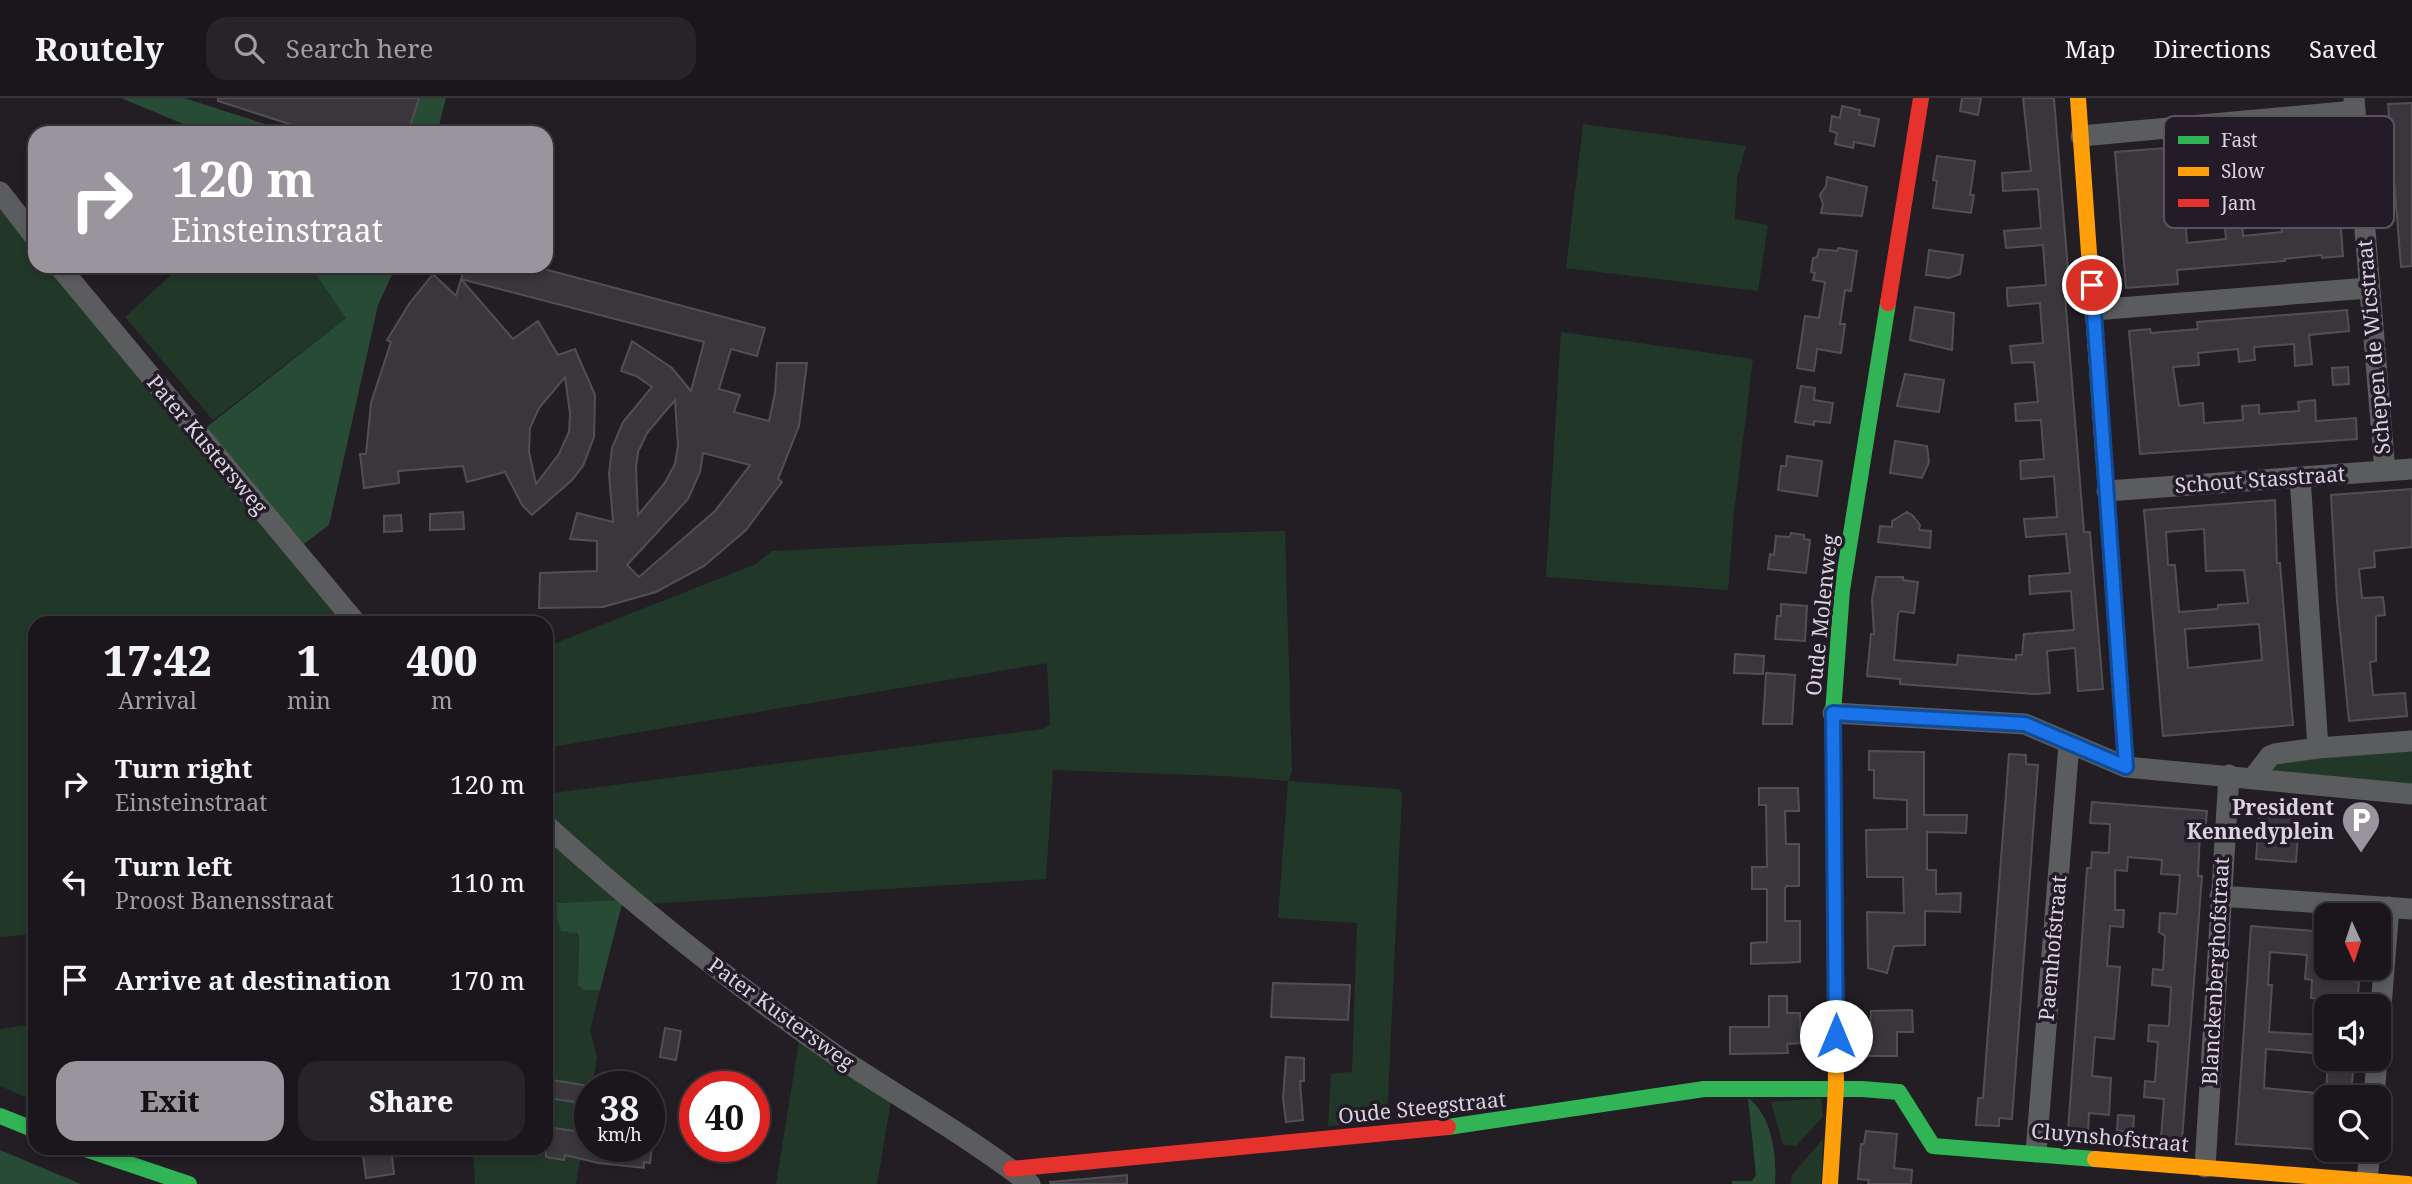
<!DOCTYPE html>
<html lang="en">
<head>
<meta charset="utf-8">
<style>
	:root { --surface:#1a161b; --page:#272328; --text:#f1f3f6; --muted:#9f9fa3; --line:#38353a; --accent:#9a959c }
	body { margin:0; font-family:"Noto Serif",serif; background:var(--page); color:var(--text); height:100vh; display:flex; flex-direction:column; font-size:26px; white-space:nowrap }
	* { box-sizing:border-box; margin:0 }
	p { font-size:23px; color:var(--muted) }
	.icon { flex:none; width:38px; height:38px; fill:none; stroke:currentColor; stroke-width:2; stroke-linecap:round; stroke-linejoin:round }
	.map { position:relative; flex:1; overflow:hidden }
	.drawer { position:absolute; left:28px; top:518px; width:525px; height:539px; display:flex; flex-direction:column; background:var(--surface); border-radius:21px; box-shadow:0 4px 10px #0003,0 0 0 2px var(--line) }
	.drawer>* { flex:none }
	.top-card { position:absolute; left:28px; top:28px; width:525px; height:147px; border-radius:21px; box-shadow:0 4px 10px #0003,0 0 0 2px var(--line); background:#9a959c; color:#fff; overflow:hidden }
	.needle { width:46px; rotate:177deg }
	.controls { position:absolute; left:2314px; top:805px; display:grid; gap:14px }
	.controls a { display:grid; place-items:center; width:77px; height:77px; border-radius:14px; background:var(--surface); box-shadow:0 4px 10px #0003,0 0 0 2px var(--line); font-size:35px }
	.speed { position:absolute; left:574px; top:973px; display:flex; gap:14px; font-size:35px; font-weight:700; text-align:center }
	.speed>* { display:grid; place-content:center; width:91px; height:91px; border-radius:50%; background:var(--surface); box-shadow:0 4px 10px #0003,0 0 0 2px var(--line); line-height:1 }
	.speed small { font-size:18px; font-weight:400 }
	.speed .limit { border:10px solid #d22; background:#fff; color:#111 }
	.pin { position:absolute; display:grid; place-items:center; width:60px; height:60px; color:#fff; margin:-30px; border:4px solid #fff; border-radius:50%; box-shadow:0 2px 7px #0007 }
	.me { position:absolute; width:77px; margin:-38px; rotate:0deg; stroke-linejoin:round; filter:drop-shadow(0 0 5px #0008) }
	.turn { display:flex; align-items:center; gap:24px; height:147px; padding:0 28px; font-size:32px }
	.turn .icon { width:91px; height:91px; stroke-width:2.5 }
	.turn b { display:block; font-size:49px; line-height:60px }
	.eta { display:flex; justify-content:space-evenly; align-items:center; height:119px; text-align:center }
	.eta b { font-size:42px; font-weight:800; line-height:49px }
	.button { display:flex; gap:14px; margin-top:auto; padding:14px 28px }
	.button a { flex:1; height:80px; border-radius:21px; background:var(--accent); color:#111; font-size:28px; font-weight:800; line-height:80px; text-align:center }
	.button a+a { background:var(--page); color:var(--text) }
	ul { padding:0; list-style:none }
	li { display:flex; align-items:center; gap:21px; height:98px; padding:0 28px }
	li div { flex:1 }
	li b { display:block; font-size:26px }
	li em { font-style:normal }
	header { display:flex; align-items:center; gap:42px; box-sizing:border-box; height:98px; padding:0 35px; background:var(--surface); border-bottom:2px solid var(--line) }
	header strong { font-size:33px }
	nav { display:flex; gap:38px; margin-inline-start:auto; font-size:24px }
	.search { width:490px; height:63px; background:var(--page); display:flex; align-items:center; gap:18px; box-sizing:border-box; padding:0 24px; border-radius:21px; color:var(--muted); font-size:26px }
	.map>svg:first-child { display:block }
	.green { fill:#213829 }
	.forest { fill:#284b35 }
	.building { fill:#3a373c; stroke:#524f54; stroke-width:2; fill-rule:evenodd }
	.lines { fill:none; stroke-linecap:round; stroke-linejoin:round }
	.street { stroke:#5a5c5d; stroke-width:21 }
	.fast { stroke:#30b455; stroke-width:16 }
	.slow { stroke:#ff9f0a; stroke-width:16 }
	.jam { stroke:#e5322d; stroke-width:16 }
	.route-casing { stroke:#114b97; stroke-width:18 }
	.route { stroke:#1a73e8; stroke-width:12 }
	.labels { text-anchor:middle; stroke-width:7; stroke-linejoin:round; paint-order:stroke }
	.street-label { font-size:21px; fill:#dad5dd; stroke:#231b27 }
	.poi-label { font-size:21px; font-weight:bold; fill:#dad5dd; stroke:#231b27; text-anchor:end }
	.key { fill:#231b27; stroke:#5a535e; stroke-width:2 }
	.key-label { font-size:19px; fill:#dad5dd }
</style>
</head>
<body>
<header>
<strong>Routely</strong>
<div class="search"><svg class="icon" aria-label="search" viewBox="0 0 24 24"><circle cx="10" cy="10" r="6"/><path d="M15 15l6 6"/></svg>Search here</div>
<nav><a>Map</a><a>Directions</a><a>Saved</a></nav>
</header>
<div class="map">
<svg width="2412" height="1086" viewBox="0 0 2412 1086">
	<rect width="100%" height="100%" fill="#221e24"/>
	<path class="green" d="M1583,26L1746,48L1737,81L1735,121L1768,127L1758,193L1566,170Z
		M0,105L35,147V168H53L347,525H35V836L0,839Z
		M181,168H310L346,220L213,322L125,219Z
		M1561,234L1753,261L1734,414L1728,492L1546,479Z
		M1285,433L1292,673L1288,683L1398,691L1402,694L1387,1023L1328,1028L1331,976L1352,974L1357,825L1278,820L1288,683L1224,678L1053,672L1046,781L647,806L546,719V696L1042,631L1050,627L1047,565L546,650V546L556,545L756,466L772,453L1068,439Z
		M2412,650V689L2263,676L2274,662Z
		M546,736L618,802L557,805L579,840L578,887L584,892H600L590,932L597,959L576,1086H475L473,1050H546Z
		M35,926V1003L0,988V931Z
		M800,937L892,997L877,1086H776Z
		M1821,1000L1823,1018L1820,1022L1796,1048L1783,1047L1771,1004Z
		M1823,1041L1821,1086H1791L1792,1077Z"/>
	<path class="forest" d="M121,0H184L293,35H205Z
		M412,0H446L437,35H402Z
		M310,168H396L378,207L329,427L304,446L204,331L346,220Z
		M618,802L622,806L600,892H584L578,887L579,840L577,835L561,833L557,819V805Z
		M1748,1000C1772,1017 1777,1058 1775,1086H1732V1083H1752L1756,1077Z
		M0,1052L81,1086H0Z"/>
	<path class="building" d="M218,0H419L408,35H349L327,28L325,35H317L218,3Z
		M1962,0H1981L1978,17L1960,13Z
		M2023,0H2054L2069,185H2064L2084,434H2090L2103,591L2078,593L2075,550L2047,553L2050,595L2034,596L1900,586V581L1867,578L1871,536H1874L1872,501L1876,479H1903V482L1918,484L1914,515L1900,513L1898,516L1894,562L1957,567L1958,557L2016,562V557H2022L2024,536L2074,532L2071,493L2030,496L2029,478L2070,475L2066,436L2026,439L2024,421L2057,419L2054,378L2021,381L2020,363L2044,361L2041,322L2016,323L2015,306L2038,304L2034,264L2012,265L2010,248L2043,245L2040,205L2008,208L2007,199V190L2046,187L2043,147L2006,150L2004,133L2041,130L2038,91L2003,93L2002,75L2031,73Z
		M2412,5V168L2401,169L2388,6Z
		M1842,8L1860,12L1859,17L1879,21L1874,48L1854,44L1853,50L1835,46L1837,35L1830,33L1832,18L1840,20Z
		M2167,50L2168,63L2276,54L2277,73L2336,66L2343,158L2322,160V157L2284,161L2285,163L2177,172L2178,186L2126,190L2115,54ZM2277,82L2282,134L2243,138L2239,85ZM2221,86L2226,141L2187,145L2183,89Z
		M1937,58L1975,63L1970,97H1974L1971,115L1933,110L1937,83L1933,82Z
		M1827,79L1867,89L1862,118L1821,115L1823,106L1820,97L1826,88Z
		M1838,150L1857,153L1851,193L1845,192L1840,226H1845L1841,255L1817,251L1814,273L1797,270L1805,218L1819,220L1825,184L1813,182L1815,175L1811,174L1813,160L1817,159L1819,151L1837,153Z
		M1929,152L1963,157L1960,176L1949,180L1926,177Z
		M465,168H533L765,230L757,258L731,251L719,291L740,297L734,314L769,323L775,295L777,265H807L799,328L778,381L782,384L746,432L704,468L656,494L603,509L539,510L540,475L597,473V443L570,441L577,415L613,424L609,376L612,350L623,324L652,289L636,278L621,273L632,243L672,270L691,293L704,244L461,181ZM675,302L678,348L675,366L664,386L638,417L636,369L638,354L647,335ZM703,355L750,367L715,413L639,479L627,467L688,401L700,374Z
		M433,176L456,198L461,181L513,241L538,223L558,257L575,251L595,297L594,339L583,368L572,382L532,417L522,407L505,374L467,384L463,368L398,373L399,385L364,390L360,356H366L371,305L391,244L387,242L409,206ZM565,279L570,315L569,334L559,356L536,386L529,354L530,330L539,310Z
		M1915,209L1954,215L1952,252L1910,242Z
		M2347,212L2349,233L2309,237L2312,266L2295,268L2294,246L2254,249L2255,262L2239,264L2238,251L2198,255L2199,267L2173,269L2179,308L2203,305L2204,325L2243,322L2242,308L2259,307V316L2299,313L2298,304L2315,302L2316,323L2356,320L2357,341L2140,356L2129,233L2150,231L2151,235L2198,231L2197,224Z
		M2348,269L2349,286L2333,287L2332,270Z
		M1905,276L1944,282L1939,314L1897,308Z
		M1801,288L1815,290L1814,302L1833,305L1830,325L1814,323V327L1795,324Z
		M1895,343L1927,348L1929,364L1922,380L1890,375Z
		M1787,358L1822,363L1817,398L1778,392L1781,368H1786Z
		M2412,391V449L2374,453L2375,469L2359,471L2362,500L2383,499L2385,517L2376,518V563L2370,564L2373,597L2405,595L2407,618L2349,623L2337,503L2331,397Z
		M2275,402L2277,465H2280L2293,627L2163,638L2144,412ZM2204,431L2206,473L2244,472L2248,505L2218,507V511L2179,514L2175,467H2168L2166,434ZM2259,526L2262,562L2188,570L2185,531Z
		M463,414L464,431L430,432V416Z
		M1907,414L1913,418L1920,427L1919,432L1931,433L1930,450L1878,444L1880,428L1892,429V423Z
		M401,417L402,433L384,434V418Z
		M1791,435L1804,437V441L1810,442L1806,475L1768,471L1770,456L1774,457L1776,438L1790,439Z
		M1781,506L1807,508L1805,543L1775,541L1777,518H1781Z
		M1735,556L1764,558L1763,576L1734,575Z
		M1766,575L1795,577L1792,626H1763Z
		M1869,653L1924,654V717H1967L1966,735L1927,734V772H1936V796L1961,795L1960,814L1925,813V847L1894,848L1887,875L1868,870L1867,814L1904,815L1903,779H1867L1866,732L1907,731V702L1874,700V672H1869Z
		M2009,656L2026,657V666L2038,667L2012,1021L1999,1020V1028L1976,1027L1978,1000H1983Z
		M1759,690H1798L1799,713H1785L1786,746H1799V788H1787L1785,790V823H1800V864L1751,866V845L1767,844V791H1752V769H1767L1766,707H1759Z
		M2092,704L2207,713L2205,734L2200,733L2198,778H2202L2182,1042L2161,1040L2164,1001L2144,999L2145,983L2155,984L2158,944L2148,943L2149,927L2169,928L2171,889L2152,887L2153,871L2163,872L2165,838L2159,834L2160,815L2177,816L2180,777L2161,776L2162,762L2128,759L2127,773L2115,772V812H2124L2123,829L2110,828L2107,868L2120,869L2114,941L2095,939L2092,978L2111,980L2109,1017L2089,1015L2088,1035L2068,1033L2087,770H2091L2092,754L2109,755L2110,726L2090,725Z
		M2260,710L2300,714L2296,764L2256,761Z
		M2251,828L2326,834V870H2341V882L2359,884L2357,908H2326V902L2311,900L2312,882L2305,881L2307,857L2270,854L2268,887H2272L2269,934L2326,937V956L2266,951L2264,990L2326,996L2328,961H2354L2351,997L2326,996V1052L2236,1046Z
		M1273,885L1350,887L1348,922L1271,919Z
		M1769,898H1787V915H1800L1801,945L1787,946L1788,955L1730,956V929H1769Z
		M1912,912L1913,934H1897V958H1868L1871,913Z
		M665,930L681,933L676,962L660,959Z
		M1286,959L1304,960V983H1300L1303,1022L1286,1024L1283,1001Z
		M546,981L590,988V1006L546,1000Z
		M2118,1017L2134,1018L2133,1034L2117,1033Z
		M553,1030L590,1035V1048H652L650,1065L644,1064V1070L598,1065L565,1057L564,1062L546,1059V1033L553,1034Z
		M1866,1033L1897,1036L1894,1070L1912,1072L1911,1086H1868L1869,1082L1858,1081L1861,1046H1864Z
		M362,1050H391L394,1076L366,1080Z
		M1127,1077V1086H1051L1050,1084Z"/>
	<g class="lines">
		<path class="street" d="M2354,0L2385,373
			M2081,38L2354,13
			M0,94L35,139
			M59,168L356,525
			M2094,212L2368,190
			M2300,379L2318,650
			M2107,393L2412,371
			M1833,615L2025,626L2126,669L2412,696
			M2253,680L2270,658L2275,656L2318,650L2412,643
			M546,727C640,812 739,891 843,962C905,1003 971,1040 1030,1086
			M2220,798L2412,811
			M2378,946L2389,809
			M2374,999L2377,961
			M2036,1054L2069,646
			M2205,1069L2229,677
			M2367,1083L2370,1052"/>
		<path class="fast" d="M2103,353L2126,669
			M1834,761L1833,615L1842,492L1888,205
			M0,1018L35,1032
			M1448,1029L1704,991H1862L1899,994L1933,1048L2095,1061
			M82,1050L189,1086"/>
		<path class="slow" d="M2078,0L2103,353
			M2095,1061L2408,1086
			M1830,1086L1836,990L1834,761"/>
		<path class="jam" d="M1888,205L1921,0
			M1011,1071L1448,1029"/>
	</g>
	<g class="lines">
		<g class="route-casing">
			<path id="route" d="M1836,938L1833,615L2025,626L2126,669L2092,187"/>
		</g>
		<use href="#route" class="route"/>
	</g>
	<defs>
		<g id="parking-pin" transform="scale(2.0125)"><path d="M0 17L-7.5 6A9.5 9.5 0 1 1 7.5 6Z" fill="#9a959c" stroke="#231b27"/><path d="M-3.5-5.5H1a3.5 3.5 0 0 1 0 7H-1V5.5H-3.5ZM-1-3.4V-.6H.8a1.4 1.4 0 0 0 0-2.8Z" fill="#fff"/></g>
	</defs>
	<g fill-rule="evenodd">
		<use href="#parking-pin" x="2361" y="722"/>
	</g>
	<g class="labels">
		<g class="street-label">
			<text transform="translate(2374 249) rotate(-95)" y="7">Schepen de Wicstraat</text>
			<text transform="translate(207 347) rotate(50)" y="7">Pater Kustersweg</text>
			<text transform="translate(2260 382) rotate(-4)" y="7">Schout Stasstraat</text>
			<text transform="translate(1822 517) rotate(-84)" y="7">Oude Molenweg</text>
			<text transform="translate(2053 850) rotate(-85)" y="7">Paemhofstraat</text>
			<text transform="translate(2216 873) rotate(-87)" y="7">Blanckenberghofstraat</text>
			<text transform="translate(781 916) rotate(36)" y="7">Pater Kustersweg</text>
			<text transform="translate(1422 1010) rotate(-6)" y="7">Oude Steegstraat</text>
			<text transform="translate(2110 1040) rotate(5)" y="7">Cluynshofstraat</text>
		</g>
		<g class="poi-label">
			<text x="2334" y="717">President<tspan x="2334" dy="24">Kennedyplein</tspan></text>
		</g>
	</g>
	<rect x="2164" y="18" width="230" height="112" rx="10" class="key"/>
	<rect x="2178" y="38" width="31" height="8" fill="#30b455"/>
	<rect x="2178" y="69" width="31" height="9" fill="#ff9f0a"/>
	<rect x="2178" y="101" width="31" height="8" fill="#e5322d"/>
	<g class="key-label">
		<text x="2221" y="49">Fast</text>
		<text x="2221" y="80">Slow</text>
		<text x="2221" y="112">Jam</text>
	</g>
</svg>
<div class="controls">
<a><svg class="needle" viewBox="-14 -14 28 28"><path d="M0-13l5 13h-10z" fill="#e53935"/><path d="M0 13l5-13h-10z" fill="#9f9fa3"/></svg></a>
<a><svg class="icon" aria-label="sound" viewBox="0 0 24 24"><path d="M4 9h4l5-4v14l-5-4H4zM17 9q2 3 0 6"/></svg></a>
<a><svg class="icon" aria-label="search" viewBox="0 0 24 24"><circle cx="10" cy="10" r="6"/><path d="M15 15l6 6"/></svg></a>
</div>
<div class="speed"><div>38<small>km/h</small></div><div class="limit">40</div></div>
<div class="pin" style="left:2092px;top:187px;background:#d93025"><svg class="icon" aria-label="arrive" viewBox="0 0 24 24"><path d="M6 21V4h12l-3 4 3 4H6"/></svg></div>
<svg class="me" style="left:1836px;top:938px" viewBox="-20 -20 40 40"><circle r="19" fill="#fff"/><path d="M0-13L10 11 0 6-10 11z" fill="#1a73e8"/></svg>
<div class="top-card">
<div class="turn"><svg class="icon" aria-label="right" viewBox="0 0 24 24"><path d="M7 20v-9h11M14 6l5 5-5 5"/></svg><div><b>120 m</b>Einsteinstraat</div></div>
</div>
<section class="drawer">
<div class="eta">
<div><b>17:42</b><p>Arrival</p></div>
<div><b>1</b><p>min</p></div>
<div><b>400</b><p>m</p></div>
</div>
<ul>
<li><svg class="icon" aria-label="right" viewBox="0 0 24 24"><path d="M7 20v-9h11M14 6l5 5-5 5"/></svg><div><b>Turn right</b><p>Einsteinstraat</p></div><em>120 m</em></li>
<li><svg class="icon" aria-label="left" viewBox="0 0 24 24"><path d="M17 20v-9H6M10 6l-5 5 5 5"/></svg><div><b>Turn left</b><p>Proost Banensstraat</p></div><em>110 m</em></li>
<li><svg class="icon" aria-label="arrive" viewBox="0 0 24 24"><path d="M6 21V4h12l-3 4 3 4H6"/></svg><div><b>Arrive at destination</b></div><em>170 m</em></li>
</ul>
<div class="button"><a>Exit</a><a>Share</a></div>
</section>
</div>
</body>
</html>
